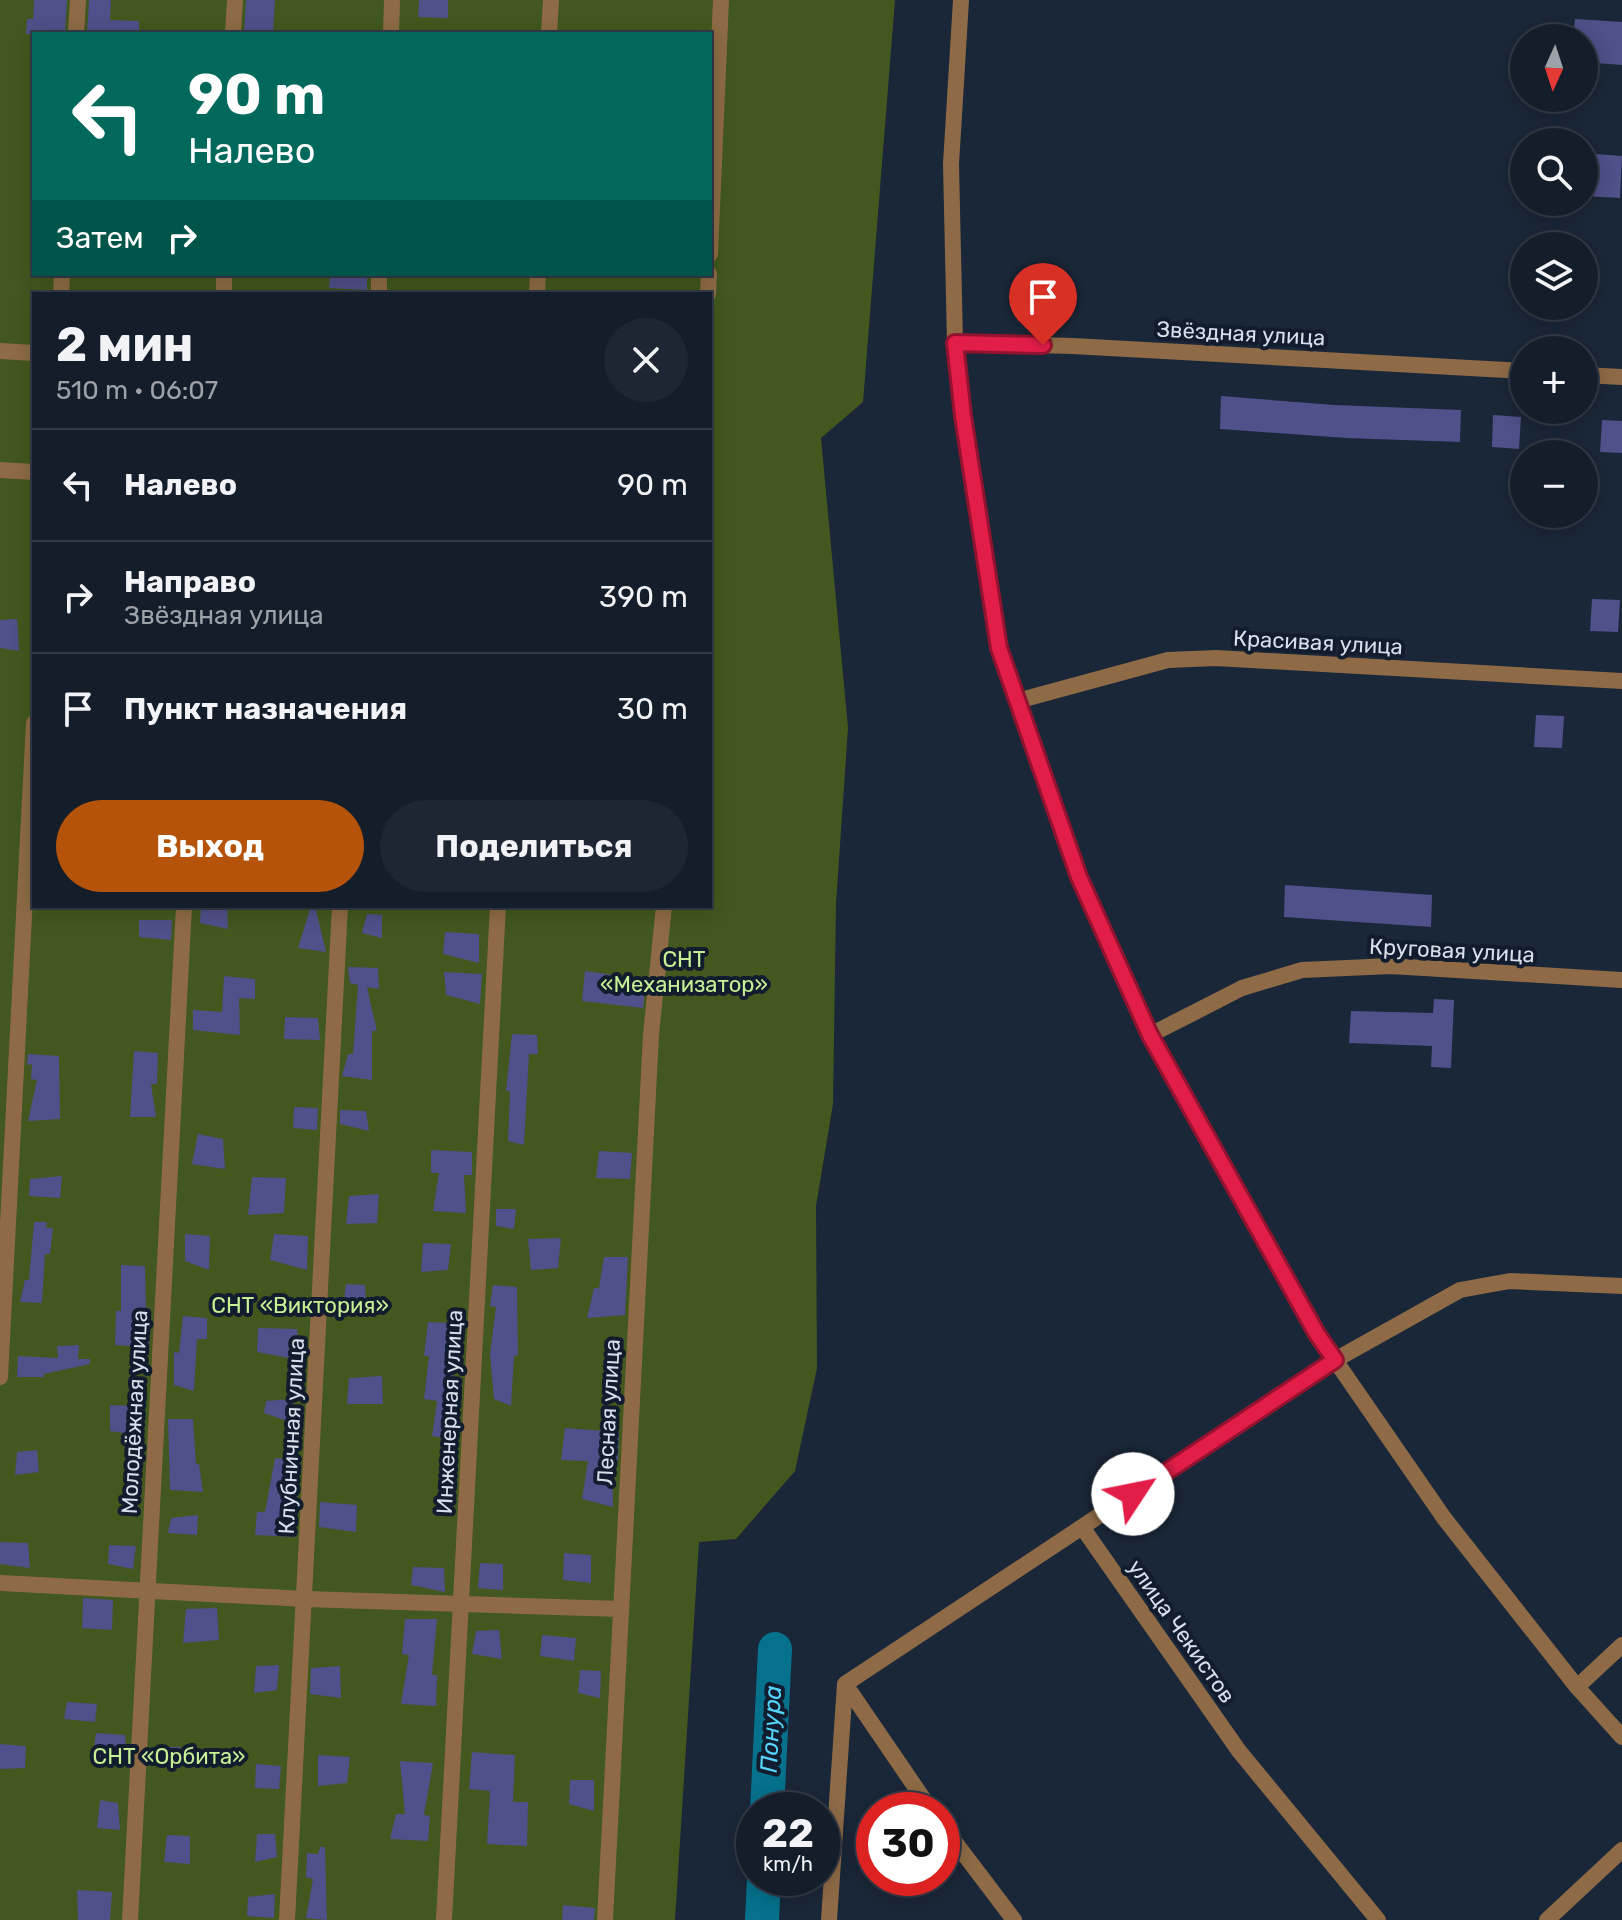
<!DOCTYPE html>
<html lang="ru">
<head>
<meta charset="utf-8">
<style>
	:root { --surface:#141d2a; --page:#1d2632; --text:#f1f3f6; --muted:#9da2a8; --line:#333b47; --accent:#b45309 }
	body { margin:0; font-family:Rubik,sans-serif; background:var(--page); color:var(--text); height:100vh; display:flex; flex-direction:column; font-size:30px; white-space:nowrap }
	* { box-sizing:border-box; margin:0 }
	p { font-size:26px; color:var(--muted) }
	.icon { flex:none; width:44px; height:44px; fill:none; stroke:currentColor; stroke-width:2; stroke-linecap:round; stroke-linejoin:round }
	.map { position:relative; flex:1; overflow:hidden }
	.details { position:absolute; left:32px; top:292px; width:680px; height:616px; display:flex; flex-direction:column; background:var(--surface); border-radius:0px; box-shadow:0 4px 20px #0003,0 0 0 2px var(--line) }
	.details>* { flex:none }
	.banner { position:absolute; left:32px; top:32px; width:680px; height:244px; border-radius:0px; box-shadow:0 4px 20px #0003,0 0 0 2px var(--line); background:#00695c; color:#fff; overflow:hidden }
	.needle { width:52px; rotate:183deg }
	.controls { position:absolute; left:1510px; top:24px; display:grid; gap:16px }
	.controls a { display:grid; place-items:center; width:88px; height:88px; border-radius:50%; background:var(--surface); box-shadow:0 4px 20px #0003,0 0 0 2px var(--line); font-size:40px }
	.speed { position:absolute; left:736px; top:1792px; display:flex; gap:16px; font-size:40px; font-weight:700; text-align:center }
	.speed>* { display:grid; place-content:center; width:104px; height:104px; border-radius:50%; background:var(--surface); box-shadow:0 4px 20px #0003,0 0 0 2px var(--line); line-height:1 }
	.speed small { font-size:20px; font-weight:400 }
	.speed .limit { border:12px solid #d22; background:#fff; color:#111 }
	.pin { position:absolute; display:grid; place-items:center; width:68px; height:68px; color:#fff; margin:-82px -34px; border-radius:50% 50% 50% 0; rotate:-45deg; box-shadow:0 0 8px #0007 }
	.pin .icon { rotate:45deg }
	.me { position:absolute; width:88px; margin:-44px; rotate:56deg; stroke-linejoin:round; filter:drop-shadow(0 0 6px #0008) }
	.turn { display:flex; align-items:center; gap:28px; height:168px; padding:0 24px; font-size:36px }
	.turn .icon { width:104px; height:104px; stroke-width:2.5 }
	.turn b { display:block; font-size:56px; line-height:68px }
	.then { display:flex; align-items:center; height:76px; padding:0 24px; background:#0003; gap:16px; font-size:30px }
	.round { display:grid; place-items:center; flex:none; width:84px; height:84px; border-radius:42px; background:var(--page) }
	.summary { display:flex; align-items:center; justify-content:space-between; height:136px; padding:0 24px }
	h1 { font-size:48px; font-weight:700; line-height:60px }
	.button { display:flex; gap:16px; margin-top:auto; padding:16px 24px }
	.button a { flex:1; height:92px; border-radius:48px; background:var(--accent); color:#fff; font-size:32px; font-weight:700; line-height:92px; text-align:center }
	.button a+a { background:var(--page); color:var(--text) }
	ul { padding:0; list-style:none }
	li { display:flex; align-items:center; gap:24px; height:112px; padding:0 24px; border-top:2px solid var(--line) }
	li div { flex:1 }
	li b { display:block; font-size:30px }
	li em { font-style:normal }
	.map>svg:first-child { display:block }
	.green { fill:#42581f; fill-rule:evenodd }
	.lines { fill:none; stroke-linecap:round; stroke-linejoin:round }
	.river { stroke:#05718c; stroke-width:34 }
	.building { fill:#50508a }
	.street { stroke:#8e6b46; stroke-width:16 }
	.route-casing { stroke:#92132f; stroke-width:20 }
	.route { stroke:#e11d48; stroke-width:14 }
	.labels { text-anchor:middle; stroke-width:8; stroke-linejoin:round; paint-order:stroke }
	.street-label { font-size:22px; fill:#d7dfeb; stroke:#111d2e }
	.park-label { font-size:22px; fill:#c8ef94; stroke:#111d2e }
	.water-label { font-size:24px; font-style:italic; fill:#55d3fb; stroke:#111d2e }
</style>
</head>
<body>
<div class="map">
<svg width="1622" height="1920" viewBox="0 0 1622 1920">
	<rect width="100%" height="100%" fill="#1a2738"/>
	<path class="green" d="M0,0H895L863,402L821,438L848,728L836,903L833,1104L816,1206L817,1368L795,1471L736,1539L699,1542L675,1920H0ZM34,34H710V274H34ZM34,294H710V906H34Z"/>
	<g class="lines">
		<path class="river" d="M767,1810L775,1649
			M762,1920L764,1878"/>
	</g>
	<path class="building" d="M34,0H67L65,34H26L27,19H33Z
		M89,0H111L110,20L139,21V34H87Z
		M246,0H275L273,34H244Z
		M419,0H448V18L418,17Z
		M1575,19L1622,22V65L1584,62V38H1573Z
		M1584,153L1622,156L1620,198L1584,196Z
		M330,274H367V290L329,288Z
		M1221,396L1334,405L1461,410L1460,442L1346,438L1220,429Z
		M1493,415L1521,417L1519,449L1492,447Z
		M1602,420L1622,421V453L1600,452Z
		M1592,599L1620,600L1618,632L1590,631Z
		M17,619L19,651L0,648V620Z
		M1536,715L1564,716L1562,748L1534,747Z
		M1285,885L1432,895L1431,927L1284,917Z
		M201,906H227L228,929L200,923Z
		M311,906H315L326,952L298,948Z
		M367,914L382,915V938L362,933Z
		M139,920H172L171,940L139,937Z
		M445,932L479,934V963L443,954Z
		M348,967L378,968L379,989L367,987L377,1031H372V1080L342,1076L348,1054H353L358,985L350,983Z
		M585,971L620,976V987L645,989L643,1008L582,1001Z
		M444,972L482,974L480,1004L446,995Z
		M224,976L255,979V999L239,998L240,1035L193,1030V1010L222,1012Z
		M1434,999L1454,1000L1451,1068L1431,1067L1432,1046L1349,1043L1351,1011L1433,1013Z
		M285,1017L318,1018L320,1040L284,1039Z
		M512,1034L537,1035L538,1054H529L524,1145L508,1141L510,1091H506Z
		M134,1051L158,1053L157,1084H151L156,1117H130Z
		M28,1054L59,1056L60,1119L28,1121L37,1080L31,1079L32,1064L27,1065Z
		M294,1107L318,1108L317,1130L293,1128Z
		M340,1110L366,1111L369,1131L340,1124Z
		M198,1134L223,1139L225,1169L192,1164Z
		M431,1150L472,1152V1175H464L466,1213L433,1211L439,1173H431Z
		M599,1151L632,1153L630,1179L596,1178Z
		M62,1176L60,1198L29,1196L30,1179Z
		M252,1177L286,1178L284,1213L248,1215Z
		M379,1194L377,1223L346,1224L349,1196Z
		M496,1209H516L514,1229L496,1226Z
		M34,1222H47L46,1228H53L50,1254H45L42,1303L20,1302L25,1280H29Z
		M185,1234L210,1236L209,1270L185,1261Z
		M274,1234L308,1236L307,1270L270,1260Z
		M561,1238L558,1268L531,1270L528,1239Z
		M423,1243L451,1244L448,1270L421,1272Z
		M604,1257H628L625,1315L587,1318L594,1288H599Z
		M121,1265L145,1266L146,1308H150L149,1347L115,1345L116,1311H121Z
		M346,1284L365,1285L366,1303L344,1300Z
		M493,1285L517,1287L518,1355L514,1356L511,1406L494,1399L490,1354L496,1307L490,1306Z
		M183,1316L207,1318V1339H197L194,1391L174,1385V1352L179,1353Z
		M428,1322L454,1323L453,1377H461L456,1440L432,1436L437,1401L424,1399L429,1356H424Z
		M258,1328L297,1329L300,1360L257,1352Z
		M79,1345L78,1359H90V1364L44,1374V1377H17L18,1356L58,1358L57,1346Z
		M382,1376L383,1404H347L349,1378Z
		M292,1399L299,1425L264,1413L266,1401Z
		M110,1405L141,1406L139,1435L110,1431Z
		M168,1419H193L196,1464H199L203,1492L170,1490Z
		M565,1428L619,1432L618,1461H612L613,1507L582,1499L588,1461L561,1460Z
		M37,1450L39,1472L15,1475L17,1452Z
		M275,1458L298,1460L295,1537L255,1535L257,1512H265Z
		M320,1502L357,1505L356,1532L319,1527Z
		M198,1515L197,1535L168,1533L171,1518Z
		M0,1542L28,1543L30,1568L0,1564Z
		M109,1545L136,1546L133,1569L108,1564Z
		M564,1553L591,1555V1583L563,1580Z
		M480,1563L503,1564V1590L478,1588Z
		M413,1567L444,1568L445,1592L411,1585Z
		M83,1598L113,1600L112,1630L82,1628Z
		M217,1608L219,1640L183,1643L186,1609Z
		M405,1619H437L432,1675H437L436,1706L401,1704L409,1655L402,1654Z
		M499,1630L502,1659L472,1654L476,1631Z
		M542,1635L576,1638L574,1661L540,1656Z
		M279,1665L277,1690L254,1693L256,1666Z
		M340,1666L341,1698L310,1694L311,1668Z
		M580,1670L601,1671L600,1698L578,1693Z
		M67,1702L97,1704L95,1722L64,1719Z
		M96,1733L125,1735L127,1762L92,1761Z
		M0,1744L26,1746L25,1768L0,1769Z
		M155,1747H180L181,1768L156,1764Z
		M472,1752L515,1755L513,1802H528L527,1846L487,1844L490,1791L469,1789Z
		M318,1755L350,1757L347,1783L318,1786Z
		M400,1761L433,1763L424,1815L430,1816L428,1841L390,1839L396,1814H405Z
		M256,1764L281,1766L279,1789L255,1788Z
		M570,1780H594V1811L569,1804Z
		M100,1800L118,1803L120,1830L97,1828Z
		M257,1834H275L277,1857L255,1862Z
		M167,1835L190,1836V1864L164,1862Z
		M320,1847H325L327,1920L306,1918L313,1879L306,1877L307,1853L318,1854Z
		M77,1890L112,1892L110,1920H78Z
		M275,1894L274,1918L247,1916L248,1897Z
		M563,1905L595,1908L594,1920H562Z"/>
	<g class="lines">
		<path class="street" d="M961,0L951,164L955,343L963,416L999,648L1079,877L1150,1035L1317,1334L1444,1518L1577,1687L1622,1737
			M76,34L78,0
			M233,34L235,0
			M391,34L392,0
			M549,34L551,0
			M710,254L721,0
			M61,294L62,274
			M224,294V274
			M379,294V274
			M537,294L538,274
			M708,294L709,274
			M955,343L1073,346L1524,371
			M0,351L34,353
			M1584,375L1622,377
			M0,470L34,472
			M1017,701L1168,660L1216,658L1622,681
			M1150,1035L1242,988L1302,970L1391,966L1622,980
			M0,1377L34,723
			M0,1583L305,1599L620,1609
			M1577,1687L1622,1645
			M931,1810L845,1684L1082,1527
			M942,1825L1014,1920
			M130,1920L184,906
			M287,1920L340,906
			M444,1920L498,906
			M605,1920L651,1035L664,906
			M829,1920L845,1684
			M1378,1920L1239,1751L1082,1527L1335,1360L1460,1290L1510,1281L1622,1286
			M1547,1920L1622,1850"/>
	</g>
	<g class="lines">
		<g class="route-casing">
			<path id="route" d="M1043,345L955,343L963,416L999,648L1079,877L1150,1035L1317,1334L1335,1360L1133,1494"/>
		</g>
		<use href="#route" class="route"/>
	</g>
	<g class="labels">
		<g class="street-label">
			<text transform="translate(1241 333) rotate(3)" y="8">Звёздная улица</text>
			<text transform="translate(1318 642) rotate(3)" y="8">Красивая улица</text>
			<text transform="translate(1452 950) rotate(3)" y="8">Круговая улица</text>
			<text transform="translate(134 1412) rotate(-87)" y="8">Молодёжная улица</text>
			<text transform="translate(449 1412) rotate(-87)" y="8">Инженерная улица</text>
			<text transform="translate(608 1412) rotate(-87)" y="8">Лесная улица</text>
			<text transform="translate(291 1436) rotate(-87)" y="8">Клубничная улица</text>
			<text transform="translate(1182 1631) rotate(55)" y="8">улица Чекистов</text>
		</g>
		<g class="park-label">
			<text x="684" y="967">СНТ<tspan x="684" dy="25">«Механизатор»</tspan></text>
			<text x="300" y="1313">СНТ «Виктория»</text>
			<text x="169" y="1764">СНТ «Орбита»</text>
		</g>
		<g class="water-label">
			<text transform="translate(771 1729) rotate(-87)" y="8">Понура</text>
		</g>
	</g>
</svg>
<div class="controls">
<a><svg class="needle" viewBox="-14 -14 28 28"><path d="M0-13l5 13h-10z" fill="#e53935"/><path d="M0 13l5-13h-10z" fill="#9da2a8"/></svg></a>
<a><svg class="icon" aria-label="search" viewBox="0 0 24 24"><circle cx="10" cy="10" r="6"/><path d="M15 15l6 6"/></svg></a>
<a><svg class="icon" aria-label="layers" viewBox="0 0 24 24"><path d="M12 4l9 5-9 5-9-5zM3 14l9 5 9-5"/></svg></a>
<a>+</a>
<a>−</a>
</div>
<div class="speed"><div>22<small>km/h</small></div><div class="limit">30</div></div>
<div class="pin" style="left:1043px;top:345px;background:#d93025"><svg class="icon" aria-label="arrive" viewBox="0 0 24 24"><path d="M6 21V4h12l-3 4 3 4H6"/></svg></div>
<svg class="me" style="left:1133px;top:1494px" viewBox="-20 -20 40 40"><circle r="19" fill="#fff"/><path d="M0-13L10 11 0 6-10 11z" fill="#e11d48"/></svg>
<div class="banner">
<div class="turn"><svg class="icon" aria-label="left" viewBox="0 0 24 24"><path d="M17 20v-9H6M10 6l-5 5 5 5"/></svg><div><b>90 m</b>Налево</div></div>
<div class="then">Затем<svg class="icon" aria-label="right" viewBox="0 0 24 24"><path d="M7 20v-9h11M14 6l5 5-5 5"/></svg></div>
</div>
<section class="details">
<div class="summary"><div><h1>2 мин</h1><p>510 m · 06:07</p></div><a class="round"><svg class="icon" aria-label="close" viewBox="0 0 24 24"><path d="M6 6l12 12M18 6L6 18"/></svg></a></div>
<ul>
<li><svg class="icon" aria-label="left" viewBox="0 0 24 24"><path d="M17 20v-9H6M10 6l-5 5 5 5"/></svg><div><b>Налево</b></div><em>90 m</em></li>
<li><svg class="icon" aria-label="right" viewBox="0 0 24 24"><path d="M7 20v-9h11M14 6l5 5-5 5"/></svg><div><b>Направо</b><p>Звёздная улица</p></div><em>390 m</em></li>
<li><svg class="icon" aria-label="arrive" viewBox="0 0 24 24"><path d="M6 21V4h12l-3 4 3 4H6"/></svg><div><b>Пункт назначения</b></div><em>30 m</em></li>
</ul>
<div class="button"><a>Выход</a><a>Поделиться</a></div>
</section>
</div>
</body>
</html>
